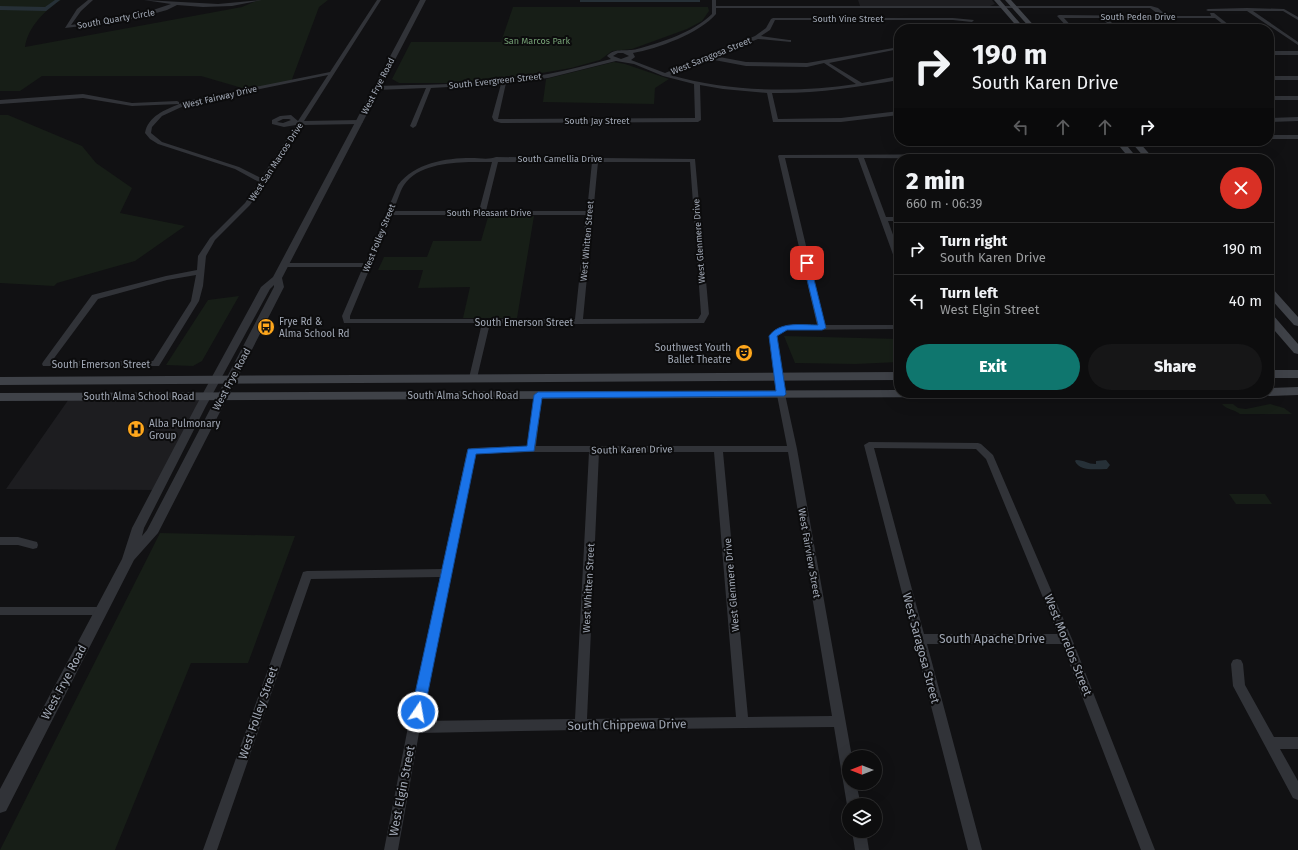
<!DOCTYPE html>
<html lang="en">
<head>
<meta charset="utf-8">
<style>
	:root { --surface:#0d0d0e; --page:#161617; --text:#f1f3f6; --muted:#9a9c9e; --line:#2d2d2e; --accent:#0f766e }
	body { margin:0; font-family:"Fira Sans",sans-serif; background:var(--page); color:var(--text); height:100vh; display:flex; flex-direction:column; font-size:15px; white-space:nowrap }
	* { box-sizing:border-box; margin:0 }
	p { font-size:13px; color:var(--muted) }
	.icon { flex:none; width:22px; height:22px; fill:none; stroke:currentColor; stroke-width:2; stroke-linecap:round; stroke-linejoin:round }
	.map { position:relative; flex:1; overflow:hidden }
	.details { position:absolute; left:894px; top:154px; width:380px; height:244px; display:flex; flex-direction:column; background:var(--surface); border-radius:16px; box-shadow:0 4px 16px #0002,0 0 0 1px var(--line) }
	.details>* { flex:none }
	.banner { position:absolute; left:894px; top:24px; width:380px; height:122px; border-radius:16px; box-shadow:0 4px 16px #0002,0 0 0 1px var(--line); background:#0d0d0e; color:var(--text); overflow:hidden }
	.needle { width:26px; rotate:270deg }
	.fabs { position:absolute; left:842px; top:750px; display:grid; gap:8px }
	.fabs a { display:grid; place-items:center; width:40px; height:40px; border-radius:50%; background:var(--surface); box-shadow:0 4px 16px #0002,0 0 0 1px var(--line); font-size:20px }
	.pin { position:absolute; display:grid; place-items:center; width:34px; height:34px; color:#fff; margin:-17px; border-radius:8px; box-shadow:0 2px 6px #0006 }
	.me { position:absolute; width:44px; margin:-22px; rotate:12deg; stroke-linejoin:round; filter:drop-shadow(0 0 3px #0008) }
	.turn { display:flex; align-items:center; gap:14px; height:84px; padding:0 12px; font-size:18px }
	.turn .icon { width:52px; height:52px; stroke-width:2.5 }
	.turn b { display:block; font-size:28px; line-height:34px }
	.lanes { display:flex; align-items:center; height:38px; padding:0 12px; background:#0003; justify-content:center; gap:20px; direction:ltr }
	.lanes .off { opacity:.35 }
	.round { display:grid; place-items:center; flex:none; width:42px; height:42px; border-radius:21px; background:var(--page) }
	.head { display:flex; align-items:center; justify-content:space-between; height:68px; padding:0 12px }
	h1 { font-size:24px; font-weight:800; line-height:30px }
	.cta { display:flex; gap:8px; margin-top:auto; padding:8px 12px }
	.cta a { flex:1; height:46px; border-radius:24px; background:var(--accent); color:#fff; font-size:16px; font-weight:800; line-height:46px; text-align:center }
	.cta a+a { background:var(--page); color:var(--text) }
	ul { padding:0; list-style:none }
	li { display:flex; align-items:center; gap:12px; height:52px; padding:0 12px; border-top:1px solid var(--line) }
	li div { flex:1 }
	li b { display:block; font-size:15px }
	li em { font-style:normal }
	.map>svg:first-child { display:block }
	.built { fill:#1d1d20 }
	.green { fill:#171e17 }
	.water { fill:#263037 }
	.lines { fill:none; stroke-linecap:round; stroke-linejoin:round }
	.canal { fill:#263037; fill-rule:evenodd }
	.minor { fill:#313338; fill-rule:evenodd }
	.tertiary { fill:#313338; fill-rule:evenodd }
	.secondary { fill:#3f4248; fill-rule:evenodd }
	.route { fill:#1a73e8; stroke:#114b97 }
	.labels { text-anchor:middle; stroke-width:4; stroke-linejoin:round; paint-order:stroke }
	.far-street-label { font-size:9px; fill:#a1a8b5; stroke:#0c0c0d }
	.far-park-label { font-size:9px; fill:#76a276; stroke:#0c0c0d }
	.poi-label { font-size:10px; fill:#a1a8b5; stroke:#0c0c0d; text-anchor:start }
	.street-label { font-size:10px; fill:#a1a8b5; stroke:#0c0c0d }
	.near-street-label { font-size:12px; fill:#a1a8b5; stroke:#0c0c0d }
</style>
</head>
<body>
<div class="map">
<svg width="1298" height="850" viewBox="0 0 1298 850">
	<rect width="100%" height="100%" fill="#111113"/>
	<path class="built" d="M858,0H992L995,4L990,6H860Z
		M71,396H207L158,490L6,489Z"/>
	<path class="green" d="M0,0H61C44,11 28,27 25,47L242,7L258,0H328L319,7L291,82L249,90L201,76H42L20,91H0Z
		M513,7H708L709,11L702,21L687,29L632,49L612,51L600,60L571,68L500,80L453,83H399L392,79L411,42H501Z
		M614,62L625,64L669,79L655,88L654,104L543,102L546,79Z
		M0,115H8L82,146L96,163L132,188L120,213L185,226L135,261L57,283L54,286L0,283Z
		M534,216L517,318H463L470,287L418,288L423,270H378L384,257H427L433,241H481L488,217Z
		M239,296L202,361L193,366L166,365L208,300Z
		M784,336L899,339V362L855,364L795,363Z
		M1222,404H1233L1238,408L1246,409L1270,404L1284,408L1292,414H1240C1234,409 1227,410 1222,404Z
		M1229,494H1265L1272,504H1236Z
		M160,533L295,536L248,663H191L115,850H0Z"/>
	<path class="water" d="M580,0H700V2H580Z
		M1076,460C1085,460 1087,464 1096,464V461L1106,460L1110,465L1107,469C1095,469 1080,472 1075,461Z"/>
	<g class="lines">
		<path class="canal" d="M55,0H60L46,11L0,10V6L45,7Z"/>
		<path class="minor" d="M88,0H93L81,11L71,25L138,15L171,4L144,0L218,4L262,0L232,6L203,7L177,5L167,10L138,18L108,23L65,28L77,9Z
			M377,0H381L304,121L360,120L363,122L360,124L302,125L250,205L215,240L206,256L203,286L199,301L159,366H43L42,364L43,362L92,295L166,276L197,270L198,256L210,238L245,203L259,182L235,169L158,144L150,139L145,133C148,116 165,110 179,104L132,106L83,98L0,104V100L83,94L132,103L177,101L179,102V104L186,101L330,72ZM328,75L298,121L291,115L280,116L272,120V124L284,127L296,125L261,178L239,167L162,142L151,133L152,127L162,116L188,104ZM283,119H289L291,120L283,123L277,122ZM196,275L191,301L153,361H52L98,299L167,280Z
			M712,0H716V6H1151L1158,8L1167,16H1211L1210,13H1214L1234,29H1229L1215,18H1107L1118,29H1113L1102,18H1064L1074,29H1069L1057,16L1059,15L1161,16L1150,8H716V14C700,33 657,49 633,53L635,57L631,60L665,73L755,36L766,28L771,19L773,18H953L974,20L972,22L953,20H775L770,30L761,36L789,40H791V42L758,39L714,56L746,62L807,63L899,47V49L829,63L862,83L899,76V80C857,87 815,94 772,93L778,119L841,118L899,111V115L841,122H773L767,93L723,89L700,85L701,120L698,122L501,123L494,121L492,117L501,84L431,88L416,126L413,128L410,126L426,88L377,90L374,88L377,86C434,84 492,85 548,74C569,70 590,64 611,59L607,56C615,47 627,52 637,49C663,42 692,33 712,14ZM618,53H623L629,56L621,59L613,56ZM709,59L746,66L807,67L824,63L856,84C795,93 730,92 670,75ZM616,61L634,64L663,76L694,84L695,118L498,119L506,83L548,78Z
			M1247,8L1284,9L1298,17V20L1283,11H1253L1298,42V45L1247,11H1208L1206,10L1208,9Z
			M1269,51H1298V55H1269Z
			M1269,76H1298V80H1269Z
			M1269,96H1298V100H1269Z
			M1298,117V121L1269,122V118Z
			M1269,135H1298V139H1269Z
			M1018,154L1023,159L864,158L886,217H899V221H888L899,251V262L895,260L858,158H785L825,325H899V329L787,330L780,333L777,336L783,385L797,449L852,757H849V783H856L861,805H849V809L847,805L834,727L585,730L581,732L577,730L419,733L398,850H384L408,727L440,577L311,579L217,850H203L303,572L307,571L442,569L467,451L472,448L527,446L535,393H541L542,395L536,446H787L775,385L769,336C780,321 801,325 817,325L778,156L779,155ZM531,452H589L575,719L421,721L476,454ZM599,452H714L736,717L587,719ZM723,452H788L832,716L748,717Z
			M496,157L695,159L709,314L704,323L579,324L490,323L477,378L473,381L469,378L482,323H344L342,316L363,267H284L280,265L284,263H365L398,185C415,163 445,158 471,158C479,158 489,160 496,157ZM469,162H492L479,211H393C397,203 399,193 404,185C418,165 447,163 469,162ZM498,162H592L587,211H486ZM598,162H690L701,314L698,319H583ZM392,215H586L575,319H350V316Z
			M869,442L978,443L981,444L993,455L1072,639L1155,850H1141L1062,644H927L982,850H968L864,445ZM874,448L976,449L986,459L1058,634H924Z
			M0,537H18L37,542L38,545L37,548L33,549L18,545H0Z
			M0,607H101L105,608L106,611L105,614L101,615H0Z
			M1237,659L1241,660L1243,664L1245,685L1274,737H1298V749H1280L1298,781V800L1293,798L1233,686L1231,664L1233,660Z
			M852,831H866L869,850H855Z"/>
		<path class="tertiary" d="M420,0H426L282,278L284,287L158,533L134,560L6,811L0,813V789L122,559L132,528L196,406L261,287L273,277ZM274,285V287L147,530L142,536L144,528L206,406L270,289Z"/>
		<path class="secondary" d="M994,0H1000L1025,29H1019Z
			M1005,0H1011L1037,29H1031Z
			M1115,141H1123L1138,159H1130Z
			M1130,141H1138L1154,159H1146Z
			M1269,288L1273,289L1298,317V326L1294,325L1269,297Z
			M1269,314L1273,315L1298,344V354L1294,353L1269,324Z
			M1269,370H1298V378H1269Z
			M899,372V380L0,385V377Z
			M1298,387V395L1269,396L1264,393H1269V388Z
			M899,390V393H981L979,396L975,397L0,401V393Z"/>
	</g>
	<path class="route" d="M804,261H807L810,263L826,328L822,330H787L777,336L786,394L784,396L542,398L534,451L476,454L424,712L422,716L418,718L413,716L411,712L468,449L527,446L534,395L538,392L776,391L769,336C780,321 801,325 818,325L803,263Z"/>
	<defs>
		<g id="bus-disc" transform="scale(0.9)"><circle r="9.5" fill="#ffa71c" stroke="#0c0c0d"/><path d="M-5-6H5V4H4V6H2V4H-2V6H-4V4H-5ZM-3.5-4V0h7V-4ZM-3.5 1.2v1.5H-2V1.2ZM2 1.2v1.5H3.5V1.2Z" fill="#111"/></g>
		<g id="theatre-disc" transform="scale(0.9)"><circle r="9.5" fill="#ffa71c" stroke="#0c0c0d"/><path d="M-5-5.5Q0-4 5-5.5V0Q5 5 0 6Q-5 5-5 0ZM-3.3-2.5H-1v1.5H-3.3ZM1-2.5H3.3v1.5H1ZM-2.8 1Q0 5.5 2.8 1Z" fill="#111"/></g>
		<g id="hospital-disc" transform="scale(0.9)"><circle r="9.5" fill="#ffa71c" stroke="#0c0c0d"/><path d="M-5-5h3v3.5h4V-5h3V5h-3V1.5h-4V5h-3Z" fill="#111"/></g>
	</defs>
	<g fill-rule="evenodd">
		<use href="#bus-disc" x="266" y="327"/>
		<use href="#theatre-disc" x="744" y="353"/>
		<use href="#hospital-disc" x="136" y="429"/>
	</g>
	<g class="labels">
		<g class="far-street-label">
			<text x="1138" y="20">South Peden Drive</text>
			<text transform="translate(116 19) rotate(-10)" y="3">South Quarty Circle</text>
			<text x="848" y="22">South Vine Street</text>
			<text transform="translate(711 56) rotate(-22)" y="3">West Saragosa Street</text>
			<text transform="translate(495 81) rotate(-6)" y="3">South Evergreen Street</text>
			<text transform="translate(378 86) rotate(-63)" y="3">West Frye Road</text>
			<text transform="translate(220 97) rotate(-13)" y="3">West Fairway Drive</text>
			<text x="597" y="124">South Jay Street</text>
			<text x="560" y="162">South Camellia Drive</text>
			<text transform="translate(276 162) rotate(-57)" y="3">West San Marcos Drive</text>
			<text x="489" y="216">South Pleasant Drive</text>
			<text transform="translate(379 238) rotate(-68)" y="3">West Folley Street</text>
			<text transform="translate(587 241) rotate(-85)" y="3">West Whitten Street</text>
			<text transform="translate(699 241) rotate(-94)" y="3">West Glenmere Drive</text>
		</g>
		<g class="far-park-label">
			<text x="537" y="44">San Marcos Park</text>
		</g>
		<g class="poi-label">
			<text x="279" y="325">Frye Rd &amp;<tspan x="279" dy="12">Alma School Rd</tspan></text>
			<text x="731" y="351" text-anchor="end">Southwest Youth<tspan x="731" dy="12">Ballet Theatre</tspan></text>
			<text x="149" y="427">Alba Pulmonary<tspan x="149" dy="12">Group</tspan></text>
		</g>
		<g class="street-label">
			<text x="524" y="326">South Emerson Street</text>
			<text x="101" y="368">South Emerson Street</text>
			<text transform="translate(231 379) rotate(-62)" y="4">West Frye Road</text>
			<text x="463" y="399">South Alma School Road</text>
			<text x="139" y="400">South Alma School Road</text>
			<text transform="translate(632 449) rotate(-1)" y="4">South Karen Drive</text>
			<text transform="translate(810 553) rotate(80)" y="4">West Fairview Street</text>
			<text transform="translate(731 585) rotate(-95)" y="4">West Glenmere Drive</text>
			<text transform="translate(588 588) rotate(-87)" y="4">West Whitten Street</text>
		</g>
		<g class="near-street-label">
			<text x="992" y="643">South Apache Drive</text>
			<text transform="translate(1068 645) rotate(68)" y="4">West Morelos Street</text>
			<text transform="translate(921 648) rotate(75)" y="4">West Saragosa Street</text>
			<text transform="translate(64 682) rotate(-62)" y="4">West Frye Road</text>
			<text transform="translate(258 713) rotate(-71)" y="4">West Folley Street</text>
			<text transform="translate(627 725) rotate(-1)" y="4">South Chippewa Drive</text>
			<text transform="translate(402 791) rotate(-79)" y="4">West Elgin Street</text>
		</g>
	</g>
</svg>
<div class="fabs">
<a><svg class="needle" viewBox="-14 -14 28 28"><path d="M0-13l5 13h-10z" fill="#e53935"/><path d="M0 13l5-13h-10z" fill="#9a9c9e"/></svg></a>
<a><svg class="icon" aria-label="layers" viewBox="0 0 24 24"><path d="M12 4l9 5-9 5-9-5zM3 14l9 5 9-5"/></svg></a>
</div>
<div class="pin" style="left:807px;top:263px;background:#d93025"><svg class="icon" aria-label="arrive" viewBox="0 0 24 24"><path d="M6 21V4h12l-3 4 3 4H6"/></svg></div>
<svg class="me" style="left:418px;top:712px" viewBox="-20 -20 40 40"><circle r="17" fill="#1a73e8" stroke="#fff" stroke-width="3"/><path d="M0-11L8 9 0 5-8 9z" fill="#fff"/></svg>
<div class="banner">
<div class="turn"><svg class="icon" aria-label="right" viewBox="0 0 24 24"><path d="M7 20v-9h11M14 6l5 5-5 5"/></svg><div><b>190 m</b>South Karen Drive</div></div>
<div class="lanes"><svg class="icon off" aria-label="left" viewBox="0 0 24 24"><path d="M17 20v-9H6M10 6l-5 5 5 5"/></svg><svg class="icon off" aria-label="ahead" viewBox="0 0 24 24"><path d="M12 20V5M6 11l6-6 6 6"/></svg><svg class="icon off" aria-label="ahead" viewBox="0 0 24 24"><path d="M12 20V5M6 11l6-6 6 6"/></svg><svg class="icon" aria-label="right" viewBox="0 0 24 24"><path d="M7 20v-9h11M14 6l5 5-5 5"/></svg></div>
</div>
<section class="details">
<div class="head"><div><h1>2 min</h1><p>660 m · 06:39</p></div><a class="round" style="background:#d93025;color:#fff"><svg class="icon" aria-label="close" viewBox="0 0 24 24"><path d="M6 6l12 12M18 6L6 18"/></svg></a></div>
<ul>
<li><svg class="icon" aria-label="right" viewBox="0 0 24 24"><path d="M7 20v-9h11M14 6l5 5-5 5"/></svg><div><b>Turn right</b><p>South Karen Drive</p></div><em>190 m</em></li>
<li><svg class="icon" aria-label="left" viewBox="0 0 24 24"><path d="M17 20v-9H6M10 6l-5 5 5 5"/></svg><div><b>Turn left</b><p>West Elgin Street</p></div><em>40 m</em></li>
</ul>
<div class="cta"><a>Exit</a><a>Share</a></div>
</section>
</div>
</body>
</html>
